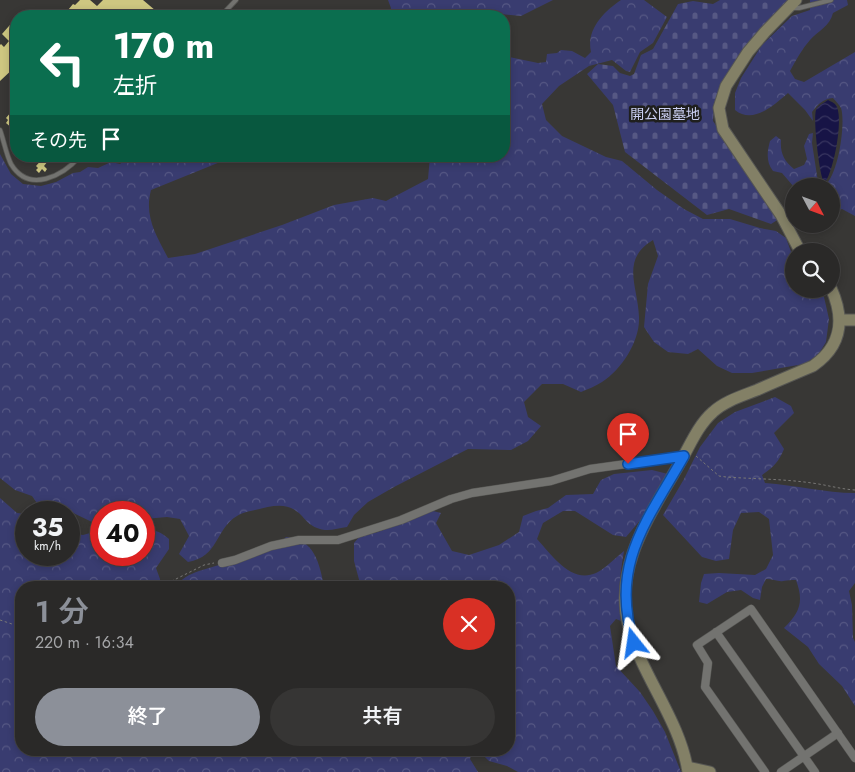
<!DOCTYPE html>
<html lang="ja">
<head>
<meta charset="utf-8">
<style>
	:root { --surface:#2a2928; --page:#363534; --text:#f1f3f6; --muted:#a5a6a8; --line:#464545; --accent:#8c9099 }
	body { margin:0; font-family:Jost,"Noto Sans JP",sans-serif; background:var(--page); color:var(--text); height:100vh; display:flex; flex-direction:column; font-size:19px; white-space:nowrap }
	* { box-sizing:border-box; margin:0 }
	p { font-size:16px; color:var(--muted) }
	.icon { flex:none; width:28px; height:28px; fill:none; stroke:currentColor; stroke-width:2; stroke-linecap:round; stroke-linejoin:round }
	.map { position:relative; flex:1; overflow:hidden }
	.panel { position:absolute; left:15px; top:581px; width:500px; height:175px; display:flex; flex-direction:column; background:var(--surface); border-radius:20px; box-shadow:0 2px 8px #0003,0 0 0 1px var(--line) }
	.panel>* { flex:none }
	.hud { position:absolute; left:10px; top:10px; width:500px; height:152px; border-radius:20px; box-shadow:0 2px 8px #0003,0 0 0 1px var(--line); background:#0b6e4f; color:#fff; overflow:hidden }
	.needle { width:32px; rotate:131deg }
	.tools { position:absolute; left:785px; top:178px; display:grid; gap:10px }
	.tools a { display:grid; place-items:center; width:55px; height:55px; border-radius:50%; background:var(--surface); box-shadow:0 2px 8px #0003,0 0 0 1px var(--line); font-size:25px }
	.speed { position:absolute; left:15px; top:501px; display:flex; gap:10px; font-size:25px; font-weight:700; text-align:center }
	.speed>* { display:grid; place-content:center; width:65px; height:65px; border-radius:50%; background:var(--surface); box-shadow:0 2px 8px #0003,0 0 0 1px var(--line); line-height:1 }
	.speed small { font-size:12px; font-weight:400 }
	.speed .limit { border:8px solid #d22; background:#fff; color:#111 }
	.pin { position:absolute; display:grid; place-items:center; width:42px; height:42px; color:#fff; margin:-51px -21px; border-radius:50% 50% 50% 0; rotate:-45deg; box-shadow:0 0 5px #0007 }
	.pin .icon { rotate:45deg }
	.me { position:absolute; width:55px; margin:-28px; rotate:345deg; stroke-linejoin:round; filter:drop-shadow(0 0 4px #0008) }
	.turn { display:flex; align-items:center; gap:18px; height:105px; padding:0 20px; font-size:22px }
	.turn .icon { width:65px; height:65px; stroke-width:2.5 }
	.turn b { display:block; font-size:35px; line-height:42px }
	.then { display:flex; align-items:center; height:48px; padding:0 20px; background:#0003; gap:10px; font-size:19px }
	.round { display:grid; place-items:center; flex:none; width:52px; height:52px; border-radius:26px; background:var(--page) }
	.overview { display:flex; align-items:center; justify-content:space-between; height:85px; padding:0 20px }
	h1 { font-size:30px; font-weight:600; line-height:38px; color:var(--accent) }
	.primary-button { display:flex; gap:10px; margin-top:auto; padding:10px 20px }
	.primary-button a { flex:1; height:58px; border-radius:30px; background:var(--accent); color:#fff; font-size:20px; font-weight:600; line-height:58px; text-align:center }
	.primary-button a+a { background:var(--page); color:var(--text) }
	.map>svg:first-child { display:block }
	.forest { fill:url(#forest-crowns) }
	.cemetery { fill:url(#cemetery-stones) }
	.water { fill:url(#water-waves) }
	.building { fill:#cec781 }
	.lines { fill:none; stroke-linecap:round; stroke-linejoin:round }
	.lane-casing { stroke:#565653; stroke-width:5.5 }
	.street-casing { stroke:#565653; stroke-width:9 }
	.secondary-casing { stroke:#565653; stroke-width:13 }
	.path { stroke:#797876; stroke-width:1; stroke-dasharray:2.5 2.5; stroke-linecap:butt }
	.lane { stroke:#737370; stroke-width:4 }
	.street { stroke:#737370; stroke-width:8 }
	.secondary { stroke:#838066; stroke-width:11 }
	.route-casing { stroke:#114b97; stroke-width:12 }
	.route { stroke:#1a73e8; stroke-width:9 }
	.labels { text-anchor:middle; stroke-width:5; stroke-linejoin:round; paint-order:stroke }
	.park-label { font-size:14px; fill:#cacff1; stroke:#1f1f1d }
</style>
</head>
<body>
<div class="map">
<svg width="855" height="772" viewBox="0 0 855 772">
	<defs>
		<pattern id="forest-crowns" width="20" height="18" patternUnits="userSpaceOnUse" patternTransform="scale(1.25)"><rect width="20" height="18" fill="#393c70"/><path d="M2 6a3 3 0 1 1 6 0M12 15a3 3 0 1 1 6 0" fill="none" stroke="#565884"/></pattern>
		<pattern id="cemetery-stones" width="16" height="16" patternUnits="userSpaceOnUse" patternTransform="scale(1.25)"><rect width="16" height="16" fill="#393c70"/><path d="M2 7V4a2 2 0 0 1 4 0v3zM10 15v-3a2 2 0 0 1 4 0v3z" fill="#565884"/></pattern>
		<pattern id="water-waves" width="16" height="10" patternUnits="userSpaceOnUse" patternTransform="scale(1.25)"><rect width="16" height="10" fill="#171446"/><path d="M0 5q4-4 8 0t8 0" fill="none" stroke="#393660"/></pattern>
	</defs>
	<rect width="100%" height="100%" fill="#383735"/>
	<path class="forest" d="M388,0H553L521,16L501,14L489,16H451L442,11L440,16H389L391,8Z
		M621,0H644L667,17L653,43L640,52L630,72L626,71L612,60L589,66L559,86L542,104L546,120L562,136L606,157L622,161L657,190L684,209L703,219H730L760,228L776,231L786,238L794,260V289H816L824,297L829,319L826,342L818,355L804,364L752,373H732L717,366L698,349L688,354L668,352L654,342L644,327L648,284L658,256L653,240C620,260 638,286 639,317C640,341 622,369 602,382C596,386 588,389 581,392L563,384H542L524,402L528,417L541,426L528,441L511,450L468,449L394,487L368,502L354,515L347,527C339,528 328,532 320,529C312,527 307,522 302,516C288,501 273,506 255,510C250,511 241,513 237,516C215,529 219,557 188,562L179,554L189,536L180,519L167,517L144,519V512H101V522H92L67,510L47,509L37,503L32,496L15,490L0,478V154L11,174L23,184L41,186L56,182L73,173L80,172L88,167L98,168L111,162L120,164L130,156H235L151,190C144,216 156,235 168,258L195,254L282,225L334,205L373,198L386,201L428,179L430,156H504V56L538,63L546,62L547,54L557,53L561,50L572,51L585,58L591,52C586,30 603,12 621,0Z
		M810,0H847L848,5L833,13C830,26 818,31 810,40C802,49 796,60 790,71L795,79L804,82L855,52V216L842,209L835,212L831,216V186L794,187L782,173L773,171C766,162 767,152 770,141L776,136L781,140C780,153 784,161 794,169L804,165L807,159L804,146L809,134L813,133L812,143L818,182L825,185C838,176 846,123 841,108C839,105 836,101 833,98C823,99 818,104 812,112L813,121L805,110L788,93C774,105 753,125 735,110V93L741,78L762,45L792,16L810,10Z
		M775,397L791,406L794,413L774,433L784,449C779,461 774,467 762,475L765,483C795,485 825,493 855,493V583L849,591L852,605L853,638L855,642V706L842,686L819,664L808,647L784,628C800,612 804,602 796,580C791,580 788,580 783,581C779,582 772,579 766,579L762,587L760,600L753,598L741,590L727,592L707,604L699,602L701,583L704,574L719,573L755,575L766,569L773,555L769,519L759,512L741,513L733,530L729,559L716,561L702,557L663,515L684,479L700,447L718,423L735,412Z
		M652,470L668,474L643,517L626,537L613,535L575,511H563L543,523L537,539C552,555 571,584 596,573C606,568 615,558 624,551C620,575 617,597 621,621L616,619L610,626L616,666L640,692L653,711L665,732L681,772H518L507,766L489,761L480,752H472L470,759L478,772H0V498L17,513L26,514V555H69V533L83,535L101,530V555H144V533C153,528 161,532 169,539V549L156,568L160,579V587L21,588V750H509V588L361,587L354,561V543L360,536L378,532L433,511L441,513L436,523L452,551L469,555L499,545L519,532L523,516L536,511L548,508L566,495L593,494L601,480L614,474Z
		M286,537C314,538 320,564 324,587L175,588C180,579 190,574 199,571L275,548Z"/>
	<path class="cemetery" d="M720,0H788L714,108L713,121L779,219L771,224L729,209L707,215L625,152L613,105L587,74L598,64L613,66L620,73L630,76L634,74L641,55L653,49L678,4L693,1L713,4Z"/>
	<path class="water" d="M828,100C832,102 835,103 837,107C843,122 834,167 826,181L823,180C819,171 813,119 816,110C818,105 824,103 828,100Z"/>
	<path class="building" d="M80,0H90L97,6L103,0H143L162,16H63L73,4L75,5Z
		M16,18V66L0,81V45L1,44L4,47L9,41L2,34Z
		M16,106V119L13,122L16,125L13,129L6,123L8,120L6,118Z
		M45,156H52L44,166L47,169L45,172L42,169L39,173L36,170L38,168L36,166Z"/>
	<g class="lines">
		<g class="lane-casing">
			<path id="lane" d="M792,8H799L831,0
				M221,16L236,0
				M0,130C4,141 6,154 11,164C29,194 63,176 80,156"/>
		</g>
		<g class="street-casing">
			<path id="street" d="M222,563L235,560L271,546L299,540H338L401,520L451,499L472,493L551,481L590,469L684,456
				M716,632L815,772
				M765,772L705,687L708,663L697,645L751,609L855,758
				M781,772L838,733"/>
		</g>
		<g class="secondary-casing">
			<path id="secondary" d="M796,0L765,32L748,52L726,86L719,108L723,129L781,215L800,251
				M839,320H855
				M687,767L710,772
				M688,772C680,720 643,678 629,628C613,567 649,517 678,466C689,448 697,426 713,412C725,401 742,396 757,390C775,382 794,374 813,366C842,346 845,319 831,288"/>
		</g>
		<path class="path" d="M696,456L719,476L726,477C755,479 784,479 812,483C827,485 840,489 855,490
			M158,588L204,565L214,563
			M0,620L21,627"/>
		<use href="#lane" class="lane"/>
		<use href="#street" class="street"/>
		<use href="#secondary" class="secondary"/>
	</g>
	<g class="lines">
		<g class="route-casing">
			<path id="route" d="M628,464L684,456C647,521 609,565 634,643"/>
		</g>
		<use href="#route" class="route"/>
	</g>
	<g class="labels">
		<g class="park-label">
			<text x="665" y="119">開公園墓地</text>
		</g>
	</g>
</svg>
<div class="tools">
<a><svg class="needle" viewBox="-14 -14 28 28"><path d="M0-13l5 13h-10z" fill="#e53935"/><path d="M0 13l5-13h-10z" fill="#a5a6a8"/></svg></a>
<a><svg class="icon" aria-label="search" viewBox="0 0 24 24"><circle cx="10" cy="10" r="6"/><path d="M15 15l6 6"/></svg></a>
</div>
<div class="speed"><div>35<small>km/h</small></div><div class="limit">40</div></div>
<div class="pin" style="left:628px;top:464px;background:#d93025"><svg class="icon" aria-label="arrive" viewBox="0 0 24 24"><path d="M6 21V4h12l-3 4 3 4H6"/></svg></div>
<svg class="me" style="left:634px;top:643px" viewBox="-20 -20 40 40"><path d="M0-17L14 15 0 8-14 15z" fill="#1a73e8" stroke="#fff" stroke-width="4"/></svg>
<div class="hud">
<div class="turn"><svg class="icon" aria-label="left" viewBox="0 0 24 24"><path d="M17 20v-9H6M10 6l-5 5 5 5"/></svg><div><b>170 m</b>左折</div></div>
<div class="then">その先<svg class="icon" aria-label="arrive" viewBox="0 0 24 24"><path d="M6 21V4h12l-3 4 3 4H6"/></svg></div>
</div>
<section class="panel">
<div class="overview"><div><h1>1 分</h1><p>220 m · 16:34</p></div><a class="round" style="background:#d93025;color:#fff"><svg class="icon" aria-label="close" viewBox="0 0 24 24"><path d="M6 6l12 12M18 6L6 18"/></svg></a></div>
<div class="primary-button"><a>終了</a><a>共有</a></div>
</section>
</div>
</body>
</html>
